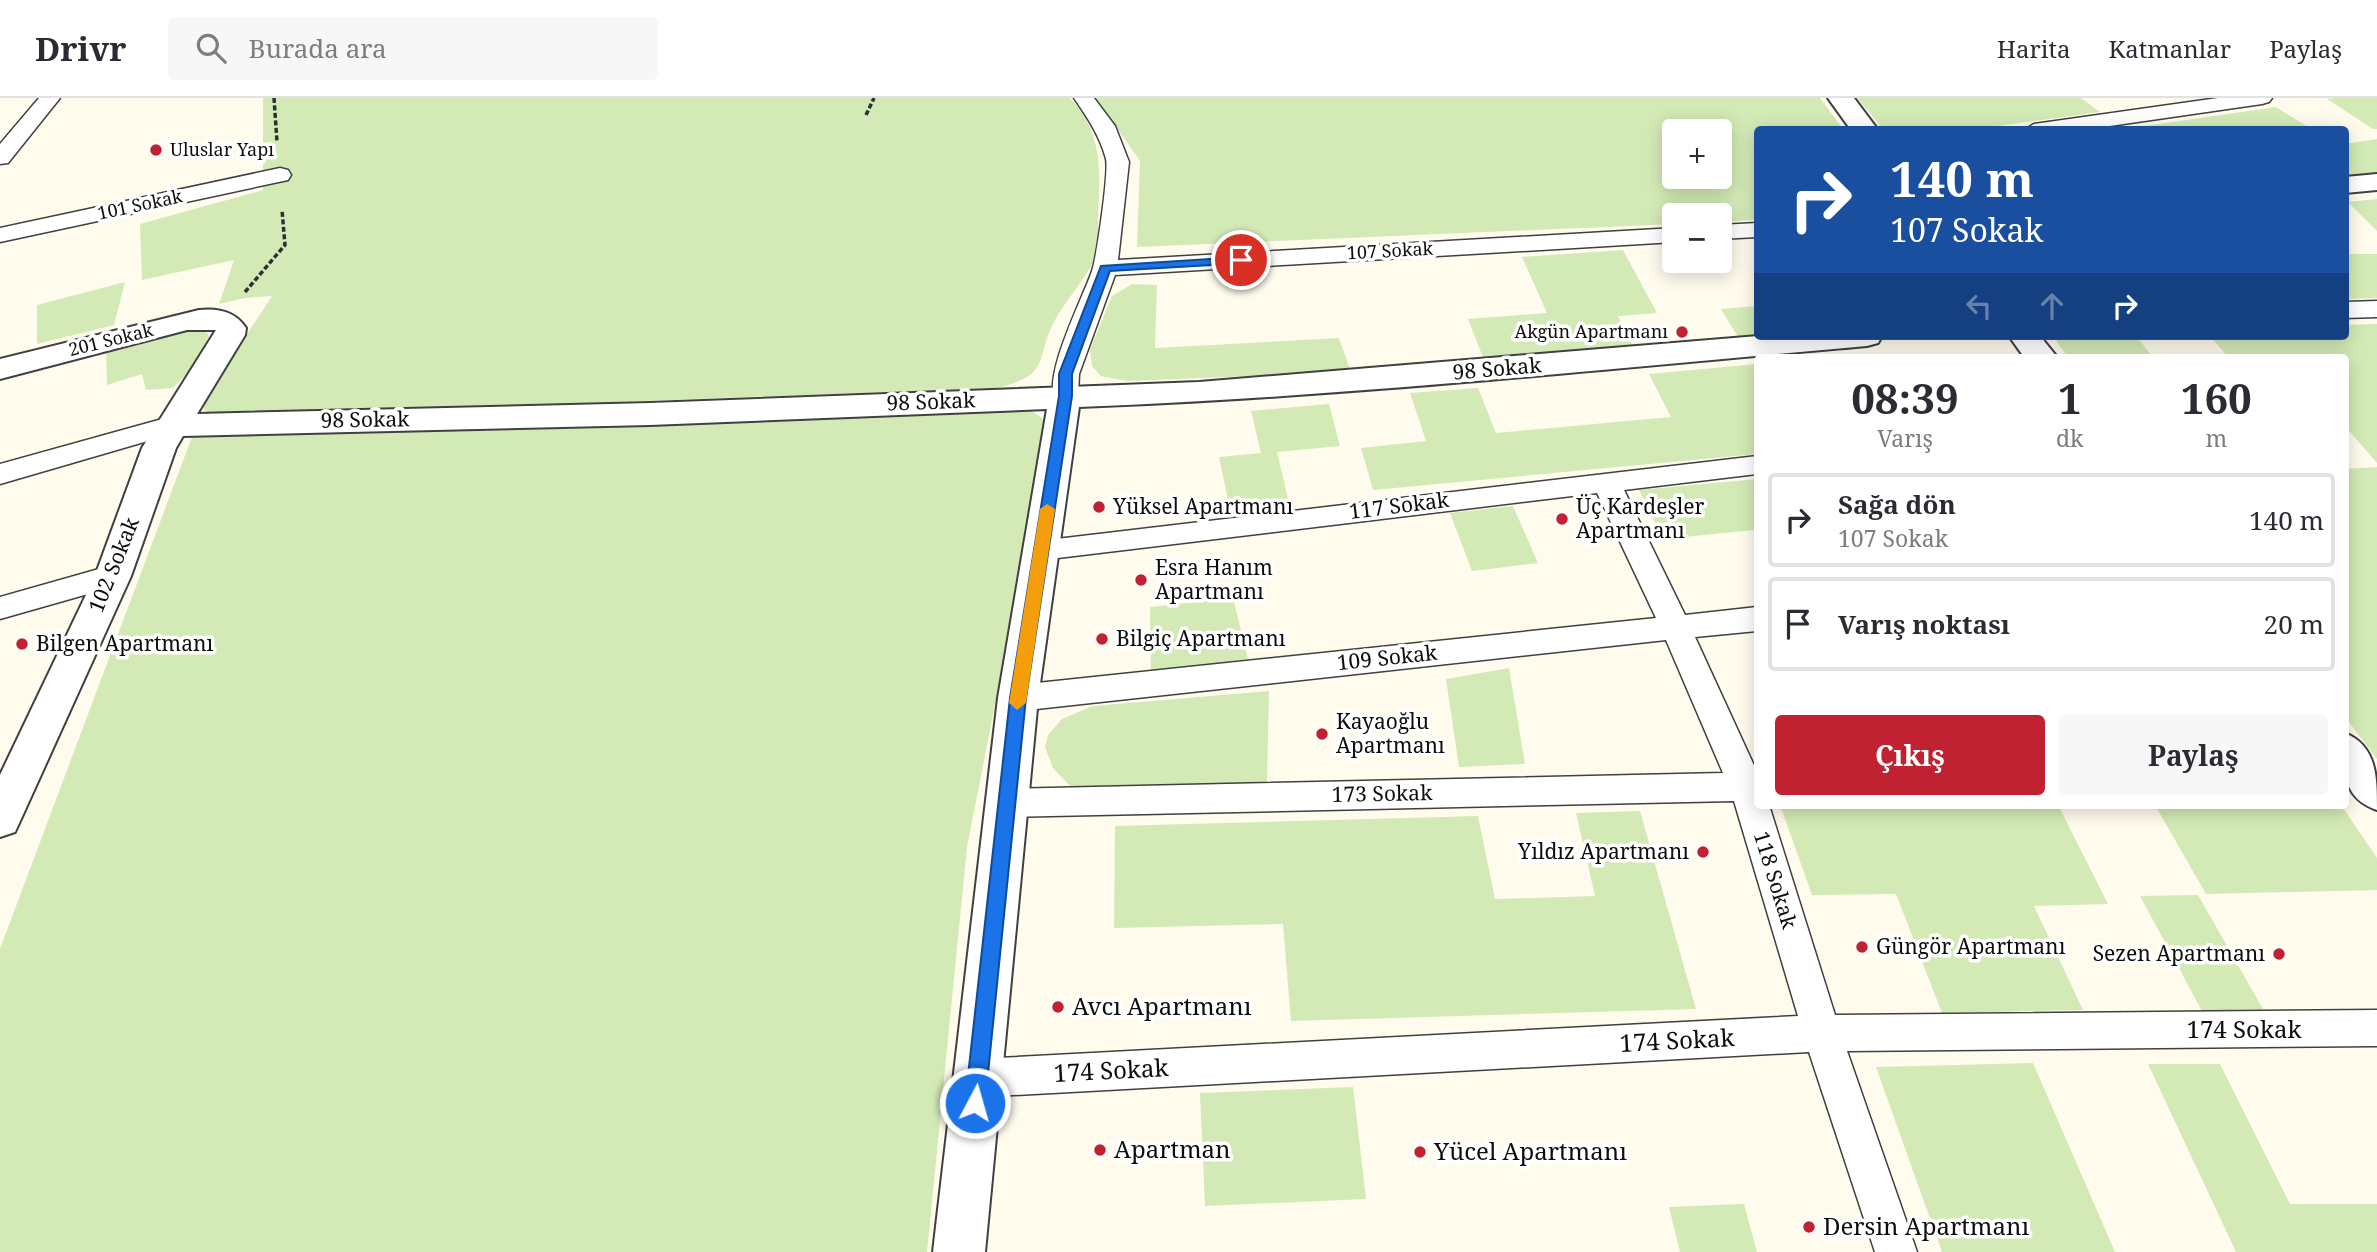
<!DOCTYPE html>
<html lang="tr">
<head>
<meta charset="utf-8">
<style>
	:root { --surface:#fff; --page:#f7f7f7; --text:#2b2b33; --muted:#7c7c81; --line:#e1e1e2; --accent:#c02231 }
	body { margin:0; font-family:"Noto Serif",serif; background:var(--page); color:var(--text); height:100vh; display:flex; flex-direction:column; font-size:26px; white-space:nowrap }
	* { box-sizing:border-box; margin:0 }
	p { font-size:23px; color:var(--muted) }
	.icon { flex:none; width:38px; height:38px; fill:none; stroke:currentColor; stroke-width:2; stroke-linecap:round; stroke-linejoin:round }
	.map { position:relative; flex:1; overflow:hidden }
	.details { position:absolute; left:1754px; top:256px; width:595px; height:455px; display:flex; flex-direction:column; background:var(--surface); border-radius:7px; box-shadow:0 4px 18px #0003 }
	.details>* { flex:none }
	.hud { position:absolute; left:1754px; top:28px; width:595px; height:214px; border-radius:7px; box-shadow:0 4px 18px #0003; background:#1a4fa0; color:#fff; overflow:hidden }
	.fabs { position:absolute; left:1662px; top:21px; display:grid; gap:14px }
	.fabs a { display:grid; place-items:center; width:70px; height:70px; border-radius:7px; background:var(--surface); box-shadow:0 4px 18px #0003; font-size:35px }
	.pin { position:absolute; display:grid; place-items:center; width:60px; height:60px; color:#fff; margin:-30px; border:4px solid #fff; border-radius:50%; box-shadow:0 2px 7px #0007 }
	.me { position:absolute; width:77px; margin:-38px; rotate:6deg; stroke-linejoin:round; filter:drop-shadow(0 0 5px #0008) }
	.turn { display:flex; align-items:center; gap:24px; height:147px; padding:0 21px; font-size:32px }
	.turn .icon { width:91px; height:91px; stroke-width:2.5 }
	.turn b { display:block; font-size:49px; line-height:60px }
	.lanes { display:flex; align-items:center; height:66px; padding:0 21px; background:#0003; justify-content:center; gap:35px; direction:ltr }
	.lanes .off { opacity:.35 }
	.eta { display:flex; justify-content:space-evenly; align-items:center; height:119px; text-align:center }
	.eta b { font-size:42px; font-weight:700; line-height:49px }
	.cta { display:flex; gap:14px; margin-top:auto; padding:14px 21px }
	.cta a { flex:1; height:80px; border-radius:7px; background:var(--accent); color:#fff; font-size:28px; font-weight:700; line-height:80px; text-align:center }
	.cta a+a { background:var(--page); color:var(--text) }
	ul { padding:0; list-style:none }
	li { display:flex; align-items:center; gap:21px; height:94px; margin:0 14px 10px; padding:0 7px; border:4px solid var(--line); border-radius:7px }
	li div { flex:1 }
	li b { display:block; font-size:26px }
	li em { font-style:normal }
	header { display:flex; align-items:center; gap:42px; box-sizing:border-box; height:98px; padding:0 35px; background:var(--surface); border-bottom:2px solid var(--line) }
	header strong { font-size:33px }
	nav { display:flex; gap:38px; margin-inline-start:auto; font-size:24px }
	.search { width:490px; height:63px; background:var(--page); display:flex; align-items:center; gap:18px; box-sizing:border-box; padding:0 24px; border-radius:7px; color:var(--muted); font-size:26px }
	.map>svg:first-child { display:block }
	.green { fill:#d3eab6; fill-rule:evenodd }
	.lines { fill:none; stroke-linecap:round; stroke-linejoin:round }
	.service-casing { stroke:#404040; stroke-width:3 }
	.minor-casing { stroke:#404040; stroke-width:4 }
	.path { stroke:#2f2f2f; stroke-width:3.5; stroke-dasharray:5 2.5; stroke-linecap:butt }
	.service { fill:#fff; fill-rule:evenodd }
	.minor { fill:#fff; fill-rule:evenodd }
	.route { fill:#1a73e8; stroke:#114b97; stroke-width:2 }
	.slow { fill:#f59e0b }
	.poi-dot { fill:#c02231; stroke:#fff; stroke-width:2.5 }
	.labels { text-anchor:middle; stroke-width:7; stroke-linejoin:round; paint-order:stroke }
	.far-poi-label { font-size:18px; fill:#0d0d0d; stroke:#fff; text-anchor:start }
	.far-street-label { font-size:18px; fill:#0d0d0d; stroke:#fff }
	.street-label { font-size:21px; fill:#0d0d0d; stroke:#fff }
	.poi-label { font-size:21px; fill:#0d0d0d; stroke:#fff; text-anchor:start }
	.near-poi-label { font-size:24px; fill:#0d0d0d; stroke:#fff; text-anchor:start }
	.near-street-label { font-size:24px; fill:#0d0d0d; stroke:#fff }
</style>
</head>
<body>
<header>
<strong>Drivr</strong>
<div class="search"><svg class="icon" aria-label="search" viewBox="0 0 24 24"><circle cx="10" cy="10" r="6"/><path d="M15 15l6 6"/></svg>Burada ara</div>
<nav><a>Harita</a><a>Katmanlar</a><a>Paylaş</a></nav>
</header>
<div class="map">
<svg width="2377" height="1154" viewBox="0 0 2377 1154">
	<rect width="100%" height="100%" fill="#fffbed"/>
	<path class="green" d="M263,0H1070C1104,36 1100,75 1098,121C1098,132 1100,149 1096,158C1086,181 1067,200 1055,222C1034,262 1052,276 998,290L210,319L201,307L272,198L245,200L219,206L234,162L142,182L140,126L263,92Z
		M1096,0H1820L1843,31L1757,32V122L1720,124V117H1675V126L1137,149L1140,63ZM1675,33H1720V79H1675Z
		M1857,0H2081L2100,14L1976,31H1883Z
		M2336,0H2377V31H2373L2327,1Z
		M2276,9L2311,31H2124Z
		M2377,41V77L2345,79V46Z
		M2377,101V133L2348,104Z
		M1623,152L1657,215L1618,218L1634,250L1484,262L1468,221L1547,215L1522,159Z
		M2345,156H2377V200L2345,201Z
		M125,184L114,227L37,246V207Z
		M1132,186L1157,187L1155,250L1339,240L1351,274L1127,283L1101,278L1092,268L1090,251L1112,198Z
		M1757,208V238H1799L1740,242L1721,211Z
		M2377,226V365L2345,328V259H2228L2210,238H2345V227Z
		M184,232L206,233L209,238L194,268L173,290L146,292L142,276L107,287L106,251Z
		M2063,238H2136L2153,259H2068L2056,243Z
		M1757,266V356L1373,392L1361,350L1426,343L1410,295L1478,290L1496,335L1671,319L1649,276Z
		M1329,306L1340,348L1277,354L1289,405L1230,411L1219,359L1261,355L1251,313Z
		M1025,308L1050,326L967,749L927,1154H0V851L192,339Z
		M2377,369V661L2345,619V371Z
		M1757,381V435L1755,432L1663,441L1639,392Z
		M1513,408L1538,465L1472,473L1450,415Z
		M1233,500L1248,561L1151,574L1150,509Z
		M1509,570L1525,666L1459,669L1446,581Z
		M1269,593L1267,685L1071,689L1053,670L1045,649L1048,637L1062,621L1093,608Z
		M1780,707H2058L2108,806L2034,808L2083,912L1942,915L1896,796L1812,797Z
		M2155,707H2341L2377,760V792L2206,796Z
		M1640,713L1696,911L1291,923L1283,826L1114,830L1115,728L1478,718L1495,801L1595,798L1576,715Z
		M2198,797L2263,911L2202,913L2140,798Z
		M2033,965L2115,1154H1942L1876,969Z
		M2148,966H2220L2290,1106H2377V1154H2236Z
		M1353,989L1366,1101L1205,1108L1200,995Z
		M1744,1106L1757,1154H1680L1669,1109Z"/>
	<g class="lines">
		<g class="service-casing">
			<path id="service" d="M39,0H60L8,65L0,66V46Z
				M1074,0H1094L1115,28L1129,64L1118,162L1675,130V144L1115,177L1079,276L1078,298L1074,304L1065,307L1056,304C1041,280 1083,200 1092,173C1097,158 1109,74 1106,61C1100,38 1087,19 1074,0Z
				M2218,0H2272L2269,4L2262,6L2082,32H2024L2034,26Z
				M280,70L288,72L291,77L288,82L0,144V130Z
				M1757,125V139L1720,141V127Z
				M2377,203V219L2345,220V204Z
				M173,318L182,321L186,327L182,333L0,386V366Z
				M1757,358V376L1624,392L1685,517L1757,509V533L1695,539L1757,674V707H1769L1835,917L2377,912V948L1847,953L1917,1154H1875L1809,954L978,999L964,994L958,980L964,966L978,961L1798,918L1734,703L1006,719L994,715L989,705L994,695L1006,691L1723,675L1666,542L1018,613L1007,609L1002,600L1007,591L1018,587L1656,520L1597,395L1041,462L1031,458L1026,451L1031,444Z
				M113,467L123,470L128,478L123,486L0,521V499Z"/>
		</g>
		<g class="minor-casing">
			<path id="minor" d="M1828,0H1854L1878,32H1851Z
				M2377,76V92L2345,95V79Z
				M199,212C218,210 235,213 246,230L245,237L197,316L650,305L1199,284L1758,238H1882L1878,245L1867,248C1605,271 1343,299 1079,309L1038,600L985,1154H933L998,600L1047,311L650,327L183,338L176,350L131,478L21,721L15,734L0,739V677L95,478L142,350L216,232H187L0,281V261Z
				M2009,238H2040L2057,259H2024Z
				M2345,635C2377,648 2377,679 2377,712C2339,699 2345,669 2345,635Z"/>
		</g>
		<path class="path" d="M274,0L277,44
			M866,17L874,0
			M245,194L285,147L282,112"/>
		<use href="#service" class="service"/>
		<use href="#minor" class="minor"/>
	</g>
	<path class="route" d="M1241,159L1247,162L1245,165L1110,173L1072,276V298L1026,600L985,1005L982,1012L975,1015L968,1012L965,1005L1010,600L1059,298V276L1101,168Z"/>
	<path class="slow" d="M1047,406L1055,411L1026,605L1017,612L1009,605L1040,411Z"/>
	<g class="poi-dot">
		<circle cx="156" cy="52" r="7"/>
		<circle cx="1682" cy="234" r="7"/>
		<circle cx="1099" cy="409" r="7"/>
		<circle cx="1562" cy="421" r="7"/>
		<circle cx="1141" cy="482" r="7"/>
		<circle cx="1102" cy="541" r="7"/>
		<circle cx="22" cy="546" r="7"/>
		<circle cx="1322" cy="636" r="7"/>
		<circle cx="1703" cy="754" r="7"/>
		<circle cx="1862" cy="849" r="7"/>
		<circle cx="2279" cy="856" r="7"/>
		<circle cx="1058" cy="909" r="7"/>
		<circle cx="1100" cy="1052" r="7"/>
		<circle cx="1420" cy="1054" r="7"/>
		<circle cx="1809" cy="1129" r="7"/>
	</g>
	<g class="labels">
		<g class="far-poi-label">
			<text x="170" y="58">Uluslar Yapı</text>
			<text x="1668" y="240" text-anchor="end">Akgün Apartmanı</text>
		</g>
		<g class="far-street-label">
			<text transform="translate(140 107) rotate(-12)" y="6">101 Sokak</text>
			<text transform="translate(1390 153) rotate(-3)" y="6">107 Sokak</text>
			<text transform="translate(111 242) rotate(-14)" y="6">201 Sokak</text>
		</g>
		<g class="street-label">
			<text transform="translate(1497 271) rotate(-5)" y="7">98 Sokak</text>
			<text transform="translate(931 304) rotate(-2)" y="7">98 Sokak</text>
			<text transform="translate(365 322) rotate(-1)" y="7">98 Sokak</text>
			<text transform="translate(1399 408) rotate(-7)" y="7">117 Sokak</text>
			<text transform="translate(114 467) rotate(-68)" y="7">102 Sokak</text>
			<text transform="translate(1387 560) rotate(-6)" y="7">109 Sokak</text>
			<text transform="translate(1382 696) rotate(-1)" y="7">173 Sokak</text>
			<text transform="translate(1775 782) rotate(73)" y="7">118 Sokak</text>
		</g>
		<g class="poi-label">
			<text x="1113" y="416">Yüksel Apartmanı</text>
			<text x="1576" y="416">Üç Kardeşler<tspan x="1576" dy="24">Apartmanı</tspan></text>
			<text x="1155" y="477">Esra Hanım<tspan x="1155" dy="24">Apartmanı</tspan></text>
			<text x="1116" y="548">Bilgiç Apartmanı</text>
			<text x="36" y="553">Bilgen Apartmanı</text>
			<text x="1336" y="631">Kayaoğlu<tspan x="1336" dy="24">Apartmanı</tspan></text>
			<text x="1689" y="761" text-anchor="end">Yıldız Apartmanı</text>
			<text x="1876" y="856">Güngör Apartmanı</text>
			<text x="2265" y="863" text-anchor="end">Sezen Apartmanı</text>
		</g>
		<g class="near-poi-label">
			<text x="1072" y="917">Avcı Apartmanı</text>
			<text x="1114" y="1060">Apartman</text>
			<text x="1434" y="1062">Yücel Apartmanı</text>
			<text x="1823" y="1137">Dersin Apartmanı</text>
		</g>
		<g class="near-street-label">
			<text x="2244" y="940">174 Sokak</text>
			<text transform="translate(1677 943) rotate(-3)" y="8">174 Sokak</text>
			<text transform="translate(1111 973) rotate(-3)" y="8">174 Sokak</text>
		</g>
	</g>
</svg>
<div class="fabs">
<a>+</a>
<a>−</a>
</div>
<div class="pin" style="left:1241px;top:162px;background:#d93025"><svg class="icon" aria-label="arrive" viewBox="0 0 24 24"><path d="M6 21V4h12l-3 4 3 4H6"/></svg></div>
<svg class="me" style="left:975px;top:1005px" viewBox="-20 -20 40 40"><circle r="17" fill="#1a73e8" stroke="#fff" stroke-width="3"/><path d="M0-11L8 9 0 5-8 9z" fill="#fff"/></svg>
<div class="hud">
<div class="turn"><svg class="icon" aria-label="right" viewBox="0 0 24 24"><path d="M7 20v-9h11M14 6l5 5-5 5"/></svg><div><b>140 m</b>107 Sokak</div></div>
<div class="lanes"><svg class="icon off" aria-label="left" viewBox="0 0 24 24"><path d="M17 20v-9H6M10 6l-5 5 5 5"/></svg><svg class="icon off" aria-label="ahead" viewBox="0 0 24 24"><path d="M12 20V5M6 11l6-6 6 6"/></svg><svg class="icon" aria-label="right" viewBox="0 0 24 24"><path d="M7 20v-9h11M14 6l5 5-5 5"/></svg></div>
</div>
<section class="details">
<div class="eta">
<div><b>08:39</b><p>Varış</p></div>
<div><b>1</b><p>dk</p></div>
<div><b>160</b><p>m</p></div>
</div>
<ul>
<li><svg class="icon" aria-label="right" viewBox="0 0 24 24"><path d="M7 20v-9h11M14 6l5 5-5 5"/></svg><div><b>Sağa dön</b><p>107 Sokak</p></div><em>140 m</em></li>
<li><svg class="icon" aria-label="arrive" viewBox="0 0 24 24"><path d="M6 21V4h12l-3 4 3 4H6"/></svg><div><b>Varış noktası</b></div><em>20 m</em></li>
</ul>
<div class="cta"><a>Çıkış</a><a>Paylaş</a></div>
</section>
</div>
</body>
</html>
